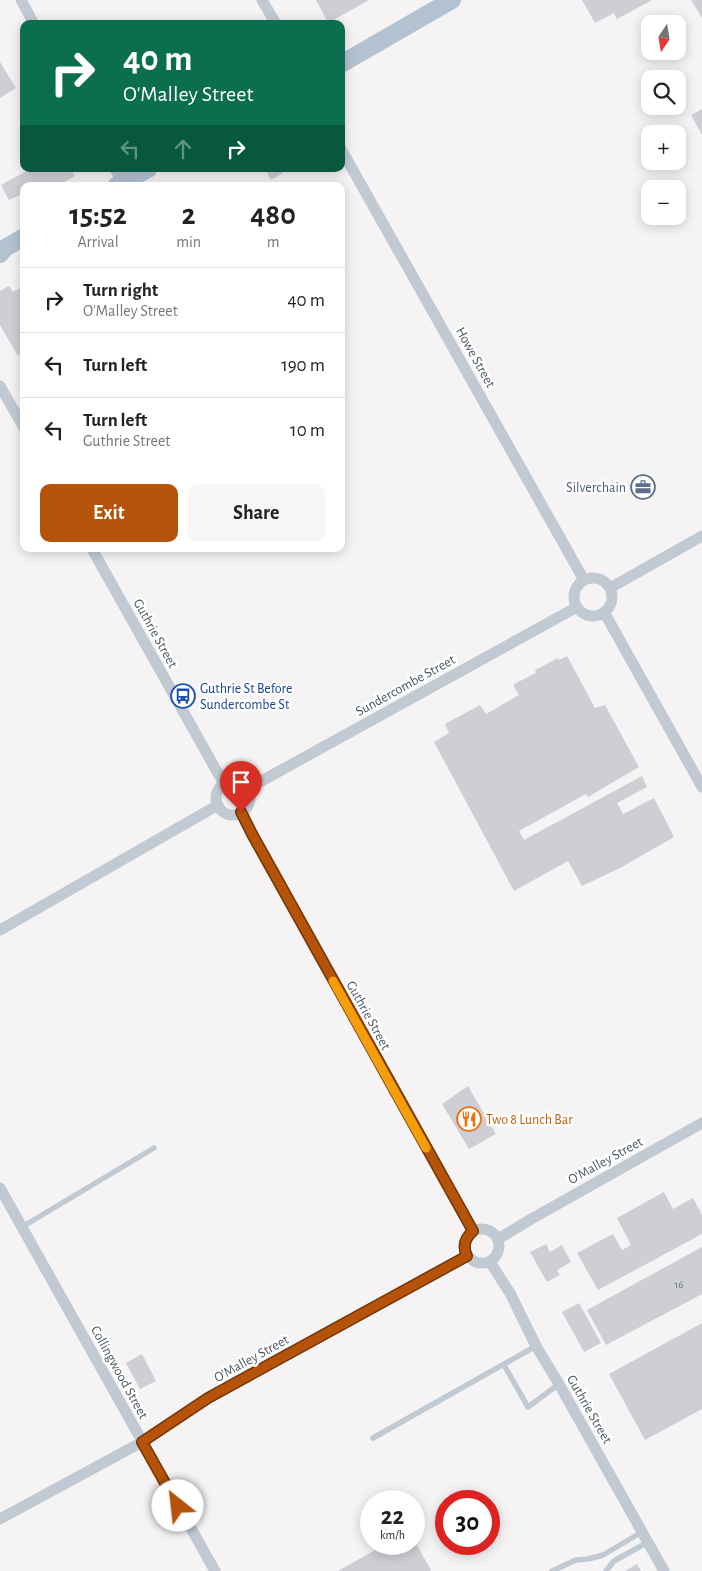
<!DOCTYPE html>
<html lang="en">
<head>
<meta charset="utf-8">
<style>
	:root { --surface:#fff; --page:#f6f6f6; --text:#222; --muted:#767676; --line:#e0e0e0; --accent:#b45309 }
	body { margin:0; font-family:"Alegreya Sans",sans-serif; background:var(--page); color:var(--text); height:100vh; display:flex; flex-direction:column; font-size:19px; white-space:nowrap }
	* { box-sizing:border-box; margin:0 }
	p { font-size:16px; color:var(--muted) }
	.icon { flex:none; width:28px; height:28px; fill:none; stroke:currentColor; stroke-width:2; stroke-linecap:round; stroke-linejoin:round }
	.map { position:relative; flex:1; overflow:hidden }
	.details { position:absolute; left:20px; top:182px; width:325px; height:370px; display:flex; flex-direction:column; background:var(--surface); border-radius:10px; box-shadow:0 2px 12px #0003 }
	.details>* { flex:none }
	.banner { position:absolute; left:20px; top:20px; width:325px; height:152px; border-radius:10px; box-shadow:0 2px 12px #0003; background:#0b6e4f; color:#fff; overflow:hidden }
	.needle { width:32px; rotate:192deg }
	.fabs { position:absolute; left:641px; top:15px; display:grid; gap:10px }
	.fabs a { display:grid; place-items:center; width:45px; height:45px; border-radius:10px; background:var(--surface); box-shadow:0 2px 12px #0003; font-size:25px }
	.speed { position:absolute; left:360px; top:1490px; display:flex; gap:10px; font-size:25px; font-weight:700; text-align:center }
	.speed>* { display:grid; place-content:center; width:65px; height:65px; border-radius:50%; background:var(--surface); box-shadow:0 2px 12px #0003; line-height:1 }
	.speed small { font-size:12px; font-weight:400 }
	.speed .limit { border:8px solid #d22; background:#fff; color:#111 }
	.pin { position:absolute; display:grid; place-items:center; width:42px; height:42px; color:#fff; margin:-51px -21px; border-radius:50% 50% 50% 0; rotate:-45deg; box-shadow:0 0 5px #0007 }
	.pin .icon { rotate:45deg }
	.me { position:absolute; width:55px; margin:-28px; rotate:331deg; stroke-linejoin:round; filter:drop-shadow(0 0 4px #0008) }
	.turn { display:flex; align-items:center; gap:18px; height:105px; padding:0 20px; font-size:22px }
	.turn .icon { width:65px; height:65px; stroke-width:2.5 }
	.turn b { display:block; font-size:35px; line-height:42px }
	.lanes { display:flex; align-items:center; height:48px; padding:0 20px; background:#0003; justify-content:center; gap:25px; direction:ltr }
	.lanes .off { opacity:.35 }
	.eta { display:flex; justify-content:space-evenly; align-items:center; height:85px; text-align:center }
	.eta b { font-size:30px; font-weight:700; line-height:35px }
	.button { display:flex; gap:10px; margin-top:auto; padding:10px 20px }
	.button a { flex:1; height:58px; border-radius:10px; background:var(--accent); color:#fff; font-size:20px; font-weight:700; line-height:58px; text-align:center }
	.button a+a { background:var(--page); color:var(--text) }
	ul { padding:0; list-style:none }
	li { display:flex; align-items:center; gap:15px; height:65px; padding:0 20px; border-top:1px solid var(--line) }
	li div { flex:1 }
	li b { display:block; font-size:19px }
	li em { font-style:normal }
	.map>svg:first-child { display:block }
	.building { fill:#cdcfd5 }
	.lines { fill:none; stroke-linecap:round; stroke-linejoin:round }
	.service { stroke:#c1cad2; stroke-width:5.5 }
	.minor { stroke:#c1cad2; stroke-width:11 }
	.primary { stroke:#b3c2d1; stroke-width:18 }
	.route-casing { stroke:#753606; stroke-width:12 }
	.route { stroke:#b45309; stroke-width:9 }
	.slow { stroke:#f59e0b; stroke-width:9 }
	.labels { text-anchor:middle; stroke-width:5; stroke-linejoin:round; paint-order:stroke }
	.number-label { font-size:11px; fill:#6b747e }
	.street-label { font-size:14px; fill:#4a5661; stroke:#fff }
	.service-label { font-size:14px; fill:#4e5e75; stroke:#fff; text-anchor:end }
	.transit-label { font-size:14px; fill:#164399; stroke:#fff; text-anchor:start }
	.food-label { font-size:14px; fill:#c56008; stroke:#fff; text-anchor:start }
</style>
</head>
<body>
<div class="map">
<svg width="702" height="1571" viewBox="0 0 702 1571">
	<rect width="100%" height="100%" fill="#f5f3f3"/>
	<path class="building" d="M316,0H369L328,23Z
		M582,0H652L617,19L614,13L595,23Z
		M691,0H702V18Z
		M0,62L16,88L0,98Z
		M702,109V135L691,115Z
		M30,169H70L75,176L57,186H42L41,184L37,186H24V193L9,200L1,185Z
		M265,169H280L283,173L271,180Z
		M9,286L13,292L24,286V353L18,356L0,325V291Z
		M567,656L595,708L605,705L639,767L588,797L586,794L519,831L524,840L642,776L647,787L617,803L623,814L654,798L674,837L620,868L582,886L568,861L514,891L434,742L449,733L445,724L480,705L486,714L519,695L514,687V684L536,673L535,670L558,658L559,660Z
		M468,1086L496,1134L469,1149L442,1104Z
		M664,1192L673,1209L693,1198L702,1215V1234L598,1290L577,1253L613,1234L622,1250L631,1245L617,1218Z
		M546,1244L550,1252L562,1245L571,1262L557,1270L560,1275L547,1282L530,1252Z
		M702,1247V1294L606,1345L587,1310Z
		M579,1303L601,1343L584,1352L562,1312Z
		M702,1323V1409L645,1440L609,1374Z
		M142,1354L156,1381L140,1389L126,1363Z
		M414,1540L431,1570L430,1571H338L386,1544H414Z
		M637,1564L641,1571H625Z"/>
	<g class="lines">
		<path class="service" d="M22,1227L154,1148
			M504,1365L528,1407L559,1384
			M373,1438L536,1346
			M552,1571L576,1560L588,1559L603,1555L642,1532
			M606,1571L614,1561L648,1542"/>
		<path class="minor" d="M21,0L34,24
			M262,0L276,24
			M341,149L584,580
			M115,169L123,183
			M0,386L24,428
			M92,549L224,784
			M574 597a19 19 0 1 1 38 0a19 19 0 1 1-38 0Z
			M610,588L702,536
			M604,612L702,787
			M216 798a17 17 0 1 1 34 0a17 17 0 1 1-34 0Z
			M247,789L577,607
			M241,812L252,834L473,1231
			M0,930L218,805
			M0,1188L215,1571
			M465 1246a17 17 0 1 1 34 0a17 17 0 1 1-34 0Z
			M498,1239L533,1218L702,1123
			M490,1262L510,1293L536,1346L559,1384L664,1571
			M0,1519L142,1442L209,1398L467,1256"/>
		<path class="primary" d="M341,64L452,0
			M116,186L148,169
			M0,254L5,248L24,237"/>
	</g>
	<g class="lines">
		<g class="route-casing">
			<path id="route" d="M178,1506L142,1442L208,1398L467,1256C462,1246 465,1238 473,1231L252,834L241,812"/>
		</g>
		<use href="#route" class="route"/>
		<path class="slow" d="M333,981L426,1148"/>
	</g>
	<defs>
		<g id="office-ring" transform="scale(1.25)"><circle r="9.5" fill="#fff" stroke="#5c6f8a" stroke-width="1.5"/><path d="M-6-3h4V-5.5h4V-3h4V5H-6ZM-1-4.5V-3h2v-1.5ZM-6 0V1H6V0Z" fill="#5c6f8a"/></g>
		<g id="bus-ring" transform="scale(1.25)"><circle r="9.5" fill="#fff" stroke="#1a4fb4" stroke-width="1.5"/><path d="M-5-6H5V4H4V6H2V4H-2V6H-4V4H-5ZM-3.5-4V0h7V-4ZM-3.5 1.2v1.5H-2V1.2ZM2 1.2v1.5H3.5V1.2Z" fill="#1a4fb4"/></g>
		<g id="restaurant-ring" transform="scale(1.25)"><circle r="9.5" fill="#fff" stroke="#e8710a" stroke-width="1.5"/><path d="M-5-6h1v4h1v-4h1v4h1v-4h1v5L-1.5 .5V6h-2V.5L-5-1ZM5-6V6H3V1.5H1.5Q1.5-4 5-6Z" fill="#e8710a"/></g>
	</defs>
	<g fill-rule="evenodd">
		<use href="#office-ring" x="643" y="487"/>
		<use href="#bus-ring" x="183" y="696"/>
		<use href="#restaurant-ring" x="469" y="1119"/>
	</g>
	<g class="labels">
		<g class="number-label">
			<text x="679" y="1288">16</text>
		</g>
		<g class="street-label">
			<text transform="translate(476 357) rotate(61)" y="5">Howe Street</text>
			<text transform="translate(156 633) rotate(61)" y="5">Guthrie Street</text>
			<text transform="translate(405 685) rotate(-29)" y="5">Sundercombe Street</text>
			<text transform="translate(369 1015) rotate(61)" y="5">Guthrie Street</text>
			<text transform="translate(605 1160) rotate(-29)" y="5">O'Malley Street</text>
			<text transform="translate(251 1358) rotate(-29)" y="5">O'Malley Street</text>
			<text transform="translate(120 1372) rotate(61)" y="5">Collingwood Street</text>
			<text transform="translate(590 1409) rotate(60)" y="5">Guthrie Street</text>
		</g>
		<g class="service-label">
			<text x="626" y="492">Silverchain</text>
		</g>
		<g class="transit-label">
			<text x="200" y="693">Guthrie St Before<tspan x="200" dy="16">Sundercombe St</tspan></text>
		</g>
		<g class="food-label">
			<text x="486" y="1124">Two 8 Lunch Bar</text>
		</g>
	</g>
</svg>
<div class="fabs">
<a><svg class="needle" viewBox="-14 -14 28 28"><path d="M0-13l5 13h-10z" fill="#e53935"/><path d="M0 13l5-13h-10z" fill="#767676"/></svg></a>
<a><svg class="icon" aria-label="search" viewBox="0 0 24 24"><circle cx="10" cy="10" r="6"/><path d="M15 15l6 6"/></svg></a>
<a>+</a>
<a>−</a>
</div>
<div class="speed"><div>22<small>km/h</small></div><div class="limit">30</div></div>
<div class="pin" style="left:241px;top:812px;background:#d93025"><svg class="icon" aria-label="arrive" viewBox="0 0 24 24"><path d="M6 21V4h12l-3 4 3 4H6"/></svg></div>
<svg class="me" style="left:178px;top:1506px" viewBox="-20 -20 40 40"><circle r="19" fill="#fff"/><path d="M0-13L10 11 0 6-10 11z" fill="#b45309"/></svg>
<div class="banner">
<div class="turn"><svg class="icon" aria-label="right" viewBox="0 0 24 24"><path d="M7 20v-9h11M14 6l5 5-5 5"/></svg><div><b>40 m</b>O'Malley Street</div></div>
<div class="lanes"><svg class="icon off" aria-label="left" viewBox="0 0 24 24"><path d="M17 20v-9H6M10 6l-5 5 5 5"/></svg><svg class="icon off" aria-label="ahead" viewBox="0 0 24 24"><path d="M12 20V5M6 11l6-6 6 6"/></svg><svg class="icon" aria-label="right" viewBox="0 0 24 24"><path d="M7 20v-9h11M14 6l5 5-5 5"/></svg></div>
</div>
<section class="details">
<div class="eta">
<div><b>15:52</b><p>Arrival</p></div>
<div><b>2</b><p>min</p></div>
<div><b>480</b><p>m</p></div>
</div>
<ul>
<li><svg class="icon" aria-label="right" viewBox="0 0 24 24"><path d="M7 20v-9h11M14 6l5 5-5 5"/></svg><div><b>Turn right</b><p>O'Malley Street</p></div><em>40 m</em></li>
<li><svg class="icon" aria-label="left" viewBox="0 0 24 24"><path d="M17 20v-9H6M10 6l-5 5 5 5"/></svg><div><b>Turn left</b></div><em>190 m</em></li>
<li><svg class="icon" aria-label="left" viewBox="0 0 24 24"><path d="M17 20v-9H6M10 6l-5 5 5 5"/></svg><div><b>Turn left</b><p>Guthrie Street</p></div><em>10 m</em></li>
</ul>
<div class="button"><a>Exit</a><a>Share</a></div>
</section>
</div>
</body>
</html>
